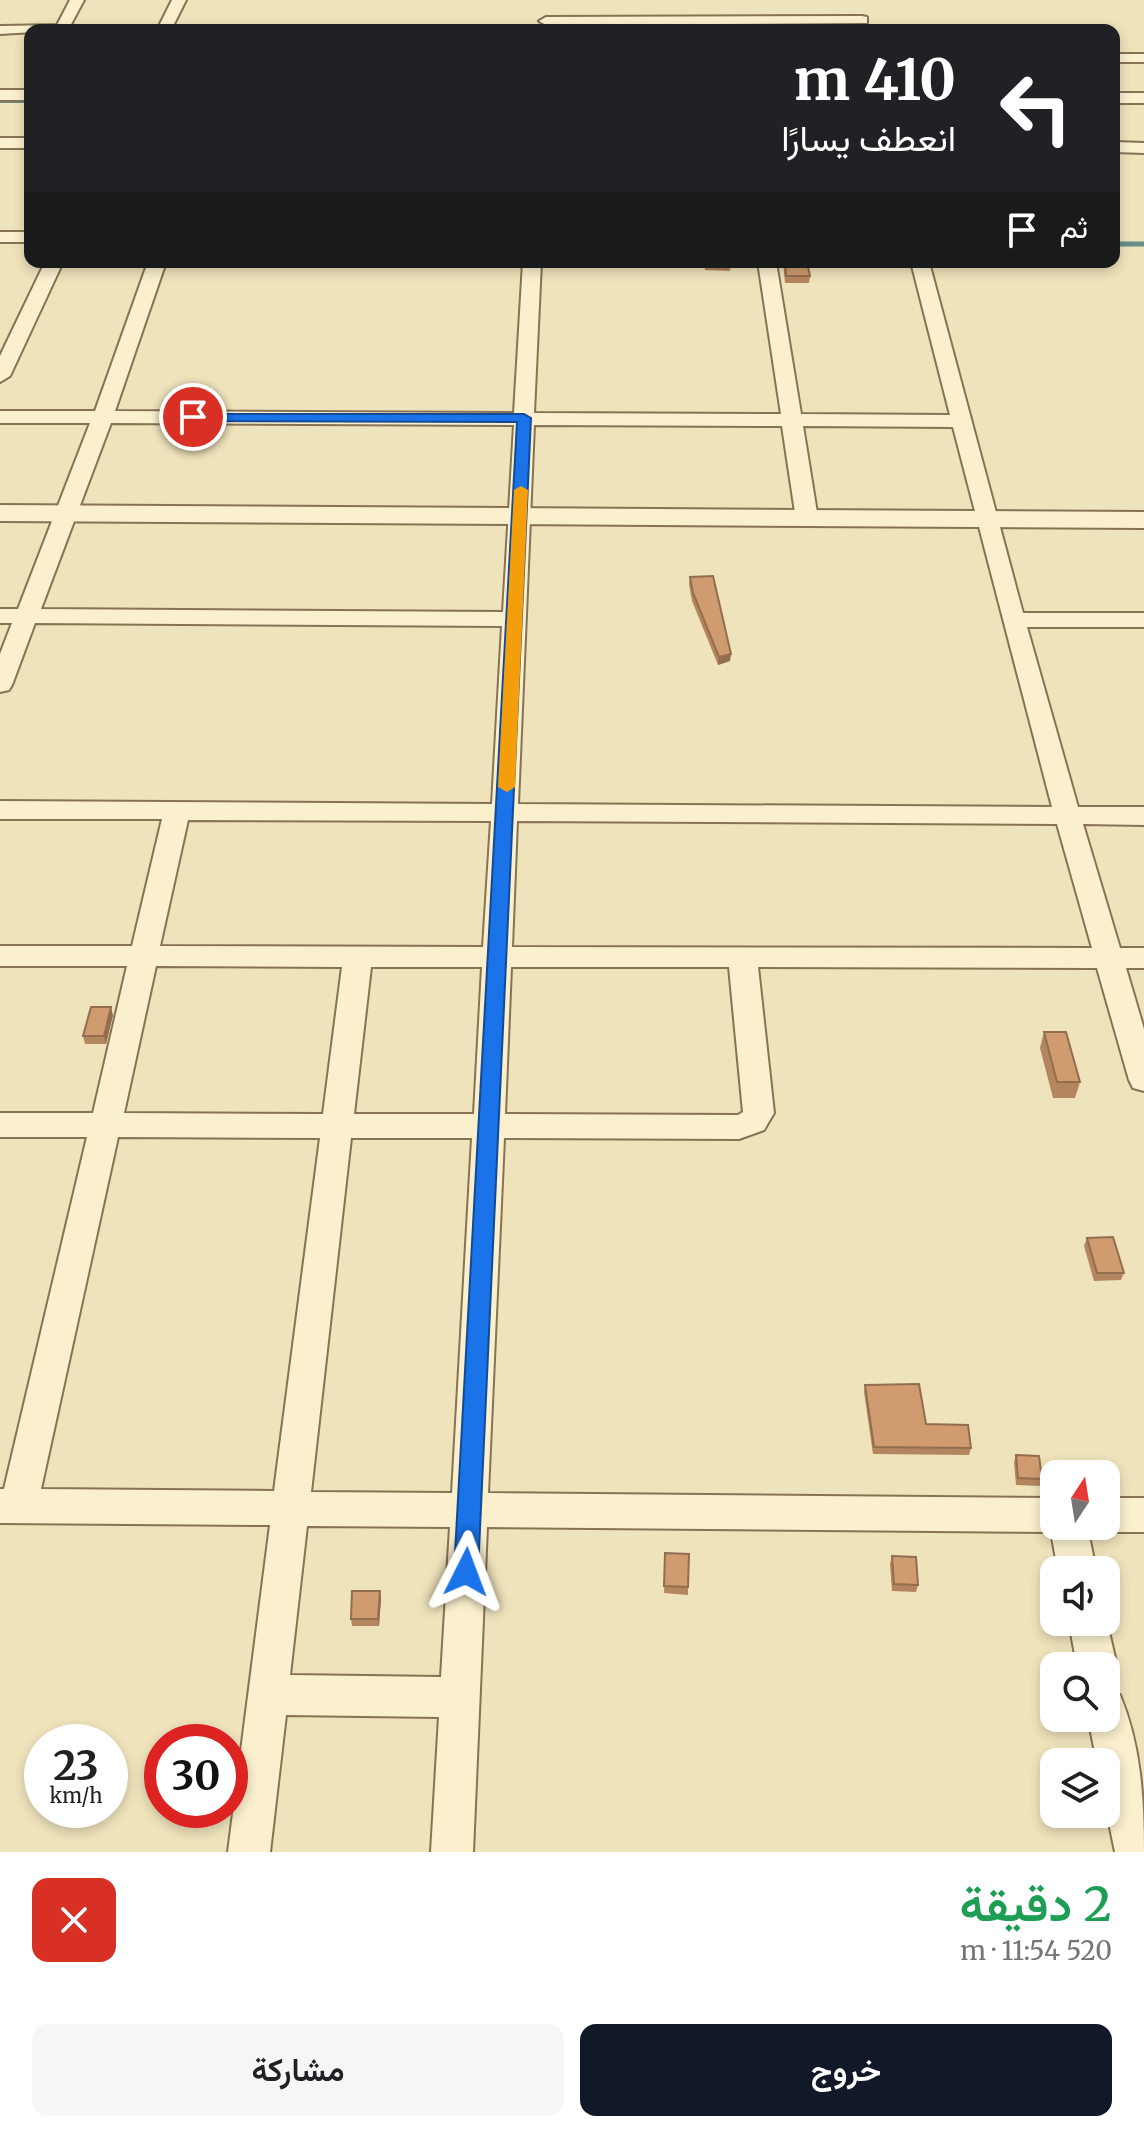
<!DOCTYPE html>
<html lang="ar">
<head>
<meta charset="utf-8">
<style>
	:root { --surface:#fff; --page:#f6f6f6; --text:#202124; --muted:#757577; --accent:#111827 }
	body { margin:0; font-family:Merriweather,Vazirmatn,serif; background:var(--page); color:var(--text); direction:rtl; height:100vh; display:flex; flex-direction:column; font-size:30px; white-space:nowrap }
	* { box-sizing:border-box; margin:0 }
	p { font-size:26px; color:var(--muted) }
	.icon { flex:none; width:44px; height:44px; fill:none; stroke:currentColor; stroke-width:2; stroke-linecap:round; stroke-linejoin:round }
	.map { position:relative; height:1852px; overflow:hidden; direction:ltr }
	.side { display:flex; flex-direction:column; background:var(--surface); flex:1 }
	.side>* { flex:none }
	.guide { position:absolute; left:24px; top:24px; width:1096px; height:244px; border-radius:16px; box-shadow:0 4px 12px #0003; direction:rtl; background:#202124; color:#fff; overflow:hidden }
	.needle { width:52px; rotate:12deg }
	.tools { position:absolute; left:1040px; top:1460px; display:grid; gap:16px }
	.tools a { display:grid; place-items:center; width:80px; height:80px; border-radius:16px; background:var(--surface); box-shadow:0 4px 12px #0003; font-size:40px }
	.speed { position:absolute; left:24px; top:1724px; display:flex; gap:16px; font-size:40px; font-weight:700; text-align:center }
	.speed>* { display:grid; place-content:center; width:104px; height:104px; border-radius:50%; background:var(--surface); box-shadow:0 4px 12px #0003; line-height:1 }
	.speed small { font-size:20px; font-weight:400 }
	.speed .limit { border:12px solid #d22; background:#fff; color:#111 }
	.pin { position:absolute; display:grid; place-items:center; width:68px; height:68px; color:#fff; margin:-34px; border:4px solid #fff; border-radius:50%; box-shadow:0 2px 8px #0007 }
	.me { position:absolute; width:88px; margin:-44px; rotate:3deg; stroke-linejoin:round; filter:drop-shadow(0 0 6px #0008) }
	.turn { display:flex; align-items:center; gap:28px; height:168px; padding:0 32px; font-size:36px }
	.turn .icon { width:104px; height:104px; stroke-width:2.5 }
	.turn b { display:block; font-size:56px; line-height:68px }
	.then { display:flex; align-items:center; height:76px; padding:0 32px; background:#0003; gap:16px; font-size:30px }
	.round { display:grid; place-items:center; flex:none; width:84px; height:84px; border-radius:16px; background:var(--page) }
	.overview { display:flex; align-items:center; justify-content:space-between; height:136px; padding:0 32px }
	h1 { font-size:48px; font-weight:600; line-height:60px; color:#1e9e55 }
	.primary-button { display:flex; gap:16px; margin-top:auto; padding:16px 32px }
	.primary-button a { flex:1; height:92px; border-radius:16px; background:var(--accent); color:#fff; font-size:32px; font-weight:600; line-height:92px; text-align:center }
	.primary-button a+a { background:var(--page); color:var(--text) }
	.map>svg:first-child { display:block }
	.lines { fill:none; stroke-linecap:round; stroke-linejoin:round }
	.stream-far1 { stroke:#678d86; stroke-width:4 }
	.stream { stroke:#678d86; stroke-width:5 }
	.minor-casing { stroke:#877254; stroke-width:4 }
	.tertiary-casing { stroke:#877254; stroke-width:4 }
	.minor { fill:#faf0ce; fill-rule:evenodd }
	.tertiary { fill:#faf0ce; fill-rule:evenodd }
	.wall { fill:#b3865f }
	.shaded-wall { fill:#926d4e }
	.building { fill:#d09c6f; stroke:#926d4e; stroke-width:2 }
	.route { fill:#1a73e8; stroke:#114b97; stroke-width:2 }
	.slow { fill:#f59e0b }
</style>
</head>
<body>
<div class="map">
<svg width="1144" height="1852" viewBox="0 0 1144 1852">
	<rect width="100%" height="100%" fill="#efe3bb"/>
	<g class="lines">
		<path class="stream-far1" d="M0,101H30"/>
		<path class="stream" d="M1114,244H1144"/>
		<g class="minor-casing">
			<path id="minor" d="M70,0H84L68,30L0,34V26L57,25Z
				M172,0H186L171,30H157Z
				M862,16L867,17V23L546,25L539,21L546,17Z
				M1114,54H1144V62H1114Z
				M0,90H30V100H0Z
				M1114,93H1144V103H1114Z
				M0,138H30V148H0Z
				M1114,142L1144,143V153L1114,152Z
				M0,232H30V242H0Z
				M45,262H63L10,376L0,382V356Z
				M148,262H166L115,411L514,413L523,262H541L534,413L781,414L758,262H776L801,414L950,415L911,262H929L1023,613H1144V627H1027L1078,807H1144V825L1083,824L1120,948H1144V968H1126L1144,1029V1091L1133,1088L1129,1080L1097,968L758,967L774,1113L764,1130L739,1139L504,1138L488,1493L1054,1498V1526H1087L1096,1570H1058L1051,1532L487,1527L473,1852H431L439,1717L286,1715L270,1852H228L270,1525L0,1523V1489H4L87,1137H0V1113H93L127,966H0V946H132L162,819H0V801L492,804L502,626L35,623L12,685L9,690L0,692V654L12,623H0V609H18L90,423H0V411H95ZM111,423L514,425L503,612L41,609ZM534,425L782,426L796,519L807,526L818,519L803,426L953,427L1052,807L518,804ZM188,820L491,821L483,947L160,946ZM517,821L1057,824L1092,948L512,947ZM156,966L342,967L323,1114L124,1113ZM371,967H482L474,1114H354ZM511,967H729L743,1112L738,1115L505,1114ZM118,1137L320,1138L274,1491L41,1489ZM351,1138H472L452,1493L311,1492ZM307,1526L450,1527L441,1677L290,1675Z
				M1106,1498H1144V1532H1106L1093,1527L1106,1526Z
				M1106,1619L1117,1666L1111,1680L1106,1682V1666H1077L1069,1622H1106Z
				M1106,1689L1120,1695C1141,1745 1144,1799 1144,1852H1115L1106,1808V1762H1097L1088,1718H1106Z"/>
		</g>
		<g class="tertiary-casing">
			<path id="tertiary" d="M0,505L1144,512V528L0,521Z"/>
		</g>
		<use href="#minor" class="minor"/>
		<use href="#tertiary" class="tertiary"/>
	</g>
	<path class="wall" d="M704,262H731L730,271L705,270Z
		M783,262H807L810,276L809,283H785Z
		M690,577L730,661L718,665L692,601L689,584Z
		M113,1015L106,1044H85L83,1036Z
		M1044,1032L1080,1082L1075,1098H1053L1040,1048Z
		M1087,1238L1124,1273L1121,1280L1094,1281L1084,1246Z
		M865,1385L926,1424L971,1448L969,1455L873,1454L864,1392Z
		M1016,1455L1042,1479L1040,1486L1016,1485L1014,1462Z
		M665,1553L688,1587V1595L664,1593Z
		M892,1556L918,1585L916,1592L892,1591L890,1564Z
		M381,1598L379,1626H352L351,1619Z"/>
	<path class="shaded-wall" d="M731,654L730,661L718,665L719,657Z
		M111,1007L113,1015L106,1044L104,1036Z
		M380,1591L381,1598L379,1626L378,1619Z"/>
	<path class="building" d="M705,262H731V264H705Z
		M785,262H807L810,276H786Z
		M713,576L731,654L719,657L693,593L690,577Z
		M91,1007H111L104,1036H83Z
		M1044,1032H1066L1080,1082H1057Z
		M1113,1237L1124,1273H1097L1087,1238Z
		M919,1384L926,1424L968,1425L971,1448L874,1447L865,1385Z
		M1016,1455L1039,1456L1042,1479L1018,1478Z
		M665,1553L689,1554L688,1587L664,1586Z
		M892,1556L916,1557L918,1585L894,1584Z
		M352,1591H380L378,1619H351Z"/>
	<path class="route" d="M188,414H524L531,418L478,1572L475,1580L466,1584L457,1580L454,1572L517,422L193,421L188,420Z"/>
	<path class="slow" d="M521,486L528,490L515,787L507,792L498,787L514,490Z"/>
</svg>
<div class="tools">
<a><svg class="needle" viewBox="-14 -14 28 28"><path d="M0-13l5 13h-10z" fill="#e53935"/><path d="M0 13l5-13h-10z" fill="#757577"/></svg></a>
<a><svg class="icon" aria-label="sound" viewBox="0 0 24 24"><path d="M4 9h4l5-4v14l-5-4H4zM17 9q2 3 0 6"/></svg></a>
<a><svg class="icon" aria-label="search" viewBox="0 0 24 24"><circle cx="10" cy="10" r="6"/><path d="M15 15l6 6"/></svg></a>
<a><svg class="icon" aria-label="layers" viewBox="0 0 24 24"><path d="M12 4l9 5-9 5-9-5zM3 14l9 5 9-5"/></svg></a>
</div>
<div class="speed"><div>23<small>km/h</small></div><div class="limit">30</div></div>
<div class="pin" style="left:193px;top:417px;background:#d93025"><svg class="icon" aria-label="arrive" viewBox="0 0 24 24"><path d="M6 21V4h12l-3 4 3 4H6"/></svg></div>
<svg class="me" style="left:466px;top:1572px" viewBox="-20 -20 40 40"><path d="M0-17L14 15 0 8-14 15z" fill="#1a73e8" stroke="#fff" stroke-width="4"/></svg>
<div class="guide">
<div class="turn"><svg class="icon" aria-label="left" viewBox="0 0 24 24"><path d="M17 20v-9H6M10 6l-5 5 5 5"/></svg><div><b>410 m</b>انعطف يسارًا</div></div>
<div class="then">ثم<svg class="icon" aria-label="arrive" viewBox="0 0 24 24"><path d="M6 21V4h12l-3 4 3 4H6"/></svg></div>
</div>
</div>
<section class="side">
<div class="overview"><div><h1>2 دقيقة</h1><p>520 m · 11:54</p></div><a class="round" style="background:#d93025;color:#fff"><svg class="icon" aria-label="close" viewBox="0 0 24 24"><path d="M6 6l12 12M18 6L6 18"/></svg></a></div>
<div class="primary-button"><a>خروج</a><a>مشاركة</a></div>
</section>
</body>
</html>
